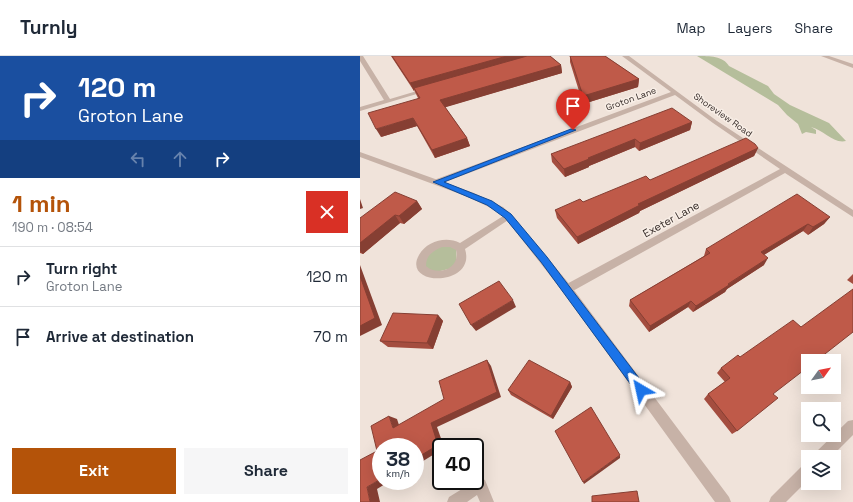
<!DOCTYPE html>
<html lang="en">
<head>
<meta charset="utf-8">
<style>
	:root { --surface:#fff; --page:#f6f6f7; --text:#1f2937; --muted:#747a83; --line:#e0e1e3; --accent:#b45309 }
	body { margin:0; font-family:"Space Grotesk",sans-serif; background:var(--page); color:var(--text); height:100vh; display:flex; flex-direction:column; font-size:15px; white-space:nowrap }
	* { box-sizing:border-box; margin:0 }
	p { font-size:13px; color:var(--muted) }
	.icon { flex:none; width:22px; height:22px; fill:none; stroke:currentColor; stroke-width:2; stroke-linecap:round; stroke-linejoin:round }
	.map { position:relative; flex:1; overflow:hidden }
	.panel { display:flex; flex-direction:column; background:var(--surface); width:360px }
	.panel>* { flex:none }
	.top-card { background:#1a4fa0; color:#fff; overflow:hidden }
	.needle { width:26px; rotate:57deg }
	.tools { position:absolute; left:441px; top:298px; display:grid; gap:8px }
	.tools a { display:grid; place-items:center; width:40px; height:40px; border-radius:0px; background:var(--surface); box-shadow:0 4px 16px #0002; font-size:20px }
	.speed { position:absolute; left:12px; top:382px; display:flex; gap:8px; font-size:20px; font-weight:700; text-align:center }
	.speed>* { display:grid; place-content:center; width:52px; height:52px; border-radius:50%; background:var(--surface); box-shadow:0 4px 16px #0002; line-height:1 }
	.speed small { font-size:10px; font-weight:400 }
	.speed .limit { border:2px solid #111; border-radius:6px; background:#fff; color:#111 }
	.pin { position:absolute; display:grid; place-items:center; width:34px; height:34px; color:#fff; margin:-41px -17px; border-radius:50% 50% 50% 0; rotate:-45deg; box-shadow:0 0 4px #0007 }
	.pin .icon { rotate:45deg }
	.me { position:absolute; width:44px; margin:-22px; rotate:324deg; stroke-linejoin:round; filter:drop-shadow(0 0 3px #0008) }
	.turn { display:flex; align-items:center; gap:14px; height:84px; padding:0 12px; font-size:18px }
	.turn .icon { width:52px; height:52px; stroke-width:2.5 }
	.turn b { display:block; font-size:28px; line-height:34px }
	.lanes { display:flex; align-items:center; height:38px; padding:0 12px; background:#0003; justify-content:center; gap:20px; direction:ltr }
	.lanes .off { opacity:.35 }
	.round { display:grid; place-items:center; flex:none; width:42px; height:42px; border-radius:0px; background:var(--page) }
	.summary { display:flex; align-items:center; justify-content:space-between; height:68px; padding:0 12px }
	h1 { font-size:24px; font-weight:700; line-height:30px; color:var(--accent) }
	.primary-button { display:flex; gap:8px; margin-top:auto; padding:8px 12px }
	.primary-button a { flex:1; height:46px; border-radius:0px; background:var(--accent); color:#fff; font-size:16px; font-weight:700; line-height:46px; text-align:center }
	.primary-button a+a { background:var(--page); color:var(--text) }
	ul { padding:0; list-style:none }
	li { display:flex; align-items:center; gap:12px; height:60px; padding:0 12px; border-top:1px solid var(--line) }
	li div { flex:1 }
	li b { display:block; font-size:15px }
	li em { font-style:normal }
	header { display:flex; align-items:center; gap:24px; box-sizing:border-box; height:56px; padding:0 20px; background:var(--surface); border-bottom:1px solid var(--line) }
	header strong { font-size:19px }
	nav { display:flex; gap:22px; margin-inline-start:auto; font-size:14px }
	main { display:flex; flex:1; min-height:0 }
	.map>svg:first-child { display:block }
	.green { fill:#b5be9b }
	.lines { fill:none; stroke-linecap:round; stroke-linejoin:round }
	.minor { fill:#c7b2a7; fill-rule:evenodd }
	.tertiary { fill:#c7b2a7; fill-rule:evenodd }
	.wall { fill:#a44d3f }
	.shaded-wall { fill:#863f33 }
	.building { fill:#bf5a49; stroke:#863f33 }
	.route { fill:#1a73e8; stroke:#114b97 }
	.labels { text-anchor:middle; stroke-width:3; stroke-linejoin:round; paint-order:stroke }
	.far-street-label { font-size:9px; fill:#342a27; stroke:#f8eee6 }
	.street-label { font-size:11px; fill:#342a27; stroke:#f8eee6 }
</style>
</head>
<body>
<header>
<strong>Turnly</strong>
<nav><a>Map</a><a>Layers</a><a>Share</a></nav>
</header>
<main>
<section class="panel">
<div class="top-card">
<div class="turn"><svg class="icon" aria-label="right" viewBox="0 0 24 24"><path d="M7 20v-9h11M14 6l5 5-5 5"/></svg><div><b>120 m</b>Groton Lane</div></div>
<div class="lanes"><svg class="icon off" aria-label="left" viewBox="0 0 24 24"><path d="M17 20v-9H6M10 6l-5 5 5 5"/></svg><svg class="icon off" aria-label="ahead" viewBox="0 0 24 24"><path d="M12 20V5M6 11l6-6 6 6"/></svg><svg class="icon" aria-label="right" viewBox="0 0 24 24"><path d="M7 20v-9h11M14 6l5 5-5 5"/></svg></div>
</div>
<div class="summary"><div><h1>1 min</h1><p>190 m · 08:54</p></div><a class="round" style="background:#d93025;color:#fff"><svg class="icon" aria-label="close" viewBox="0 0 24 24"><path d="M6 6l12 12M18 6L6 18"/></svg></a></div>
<ul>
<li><svg class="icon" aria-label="right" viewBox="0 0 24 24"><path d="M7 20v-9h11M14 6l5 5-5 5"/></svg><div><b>Turn right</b><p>Groton Lane</p></div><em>120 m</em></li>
<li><svg class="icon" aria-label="arrive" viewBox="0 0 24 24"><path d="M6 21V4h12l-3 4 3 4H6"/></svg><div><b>Arrive at destination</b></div><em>70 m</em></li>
</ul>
<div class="primary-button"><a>Exit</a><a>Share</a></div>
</section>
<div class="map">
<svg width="493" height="446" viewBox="0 0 493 446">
	<rect width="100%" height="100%" fill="#f0e3da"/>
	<path class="green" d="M337,0C350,0 363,0 369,10L408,30L414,38L430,49L469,67L486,85C473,88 464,74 451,71L456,74V78L446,76L442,78L438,68L427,59L418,49Z
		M96,189L97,211L68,218L63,200L72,191Z"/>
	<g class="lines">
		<path class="minor" d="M0,0H3L30,43L67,32L70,34L0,55V51L24,44L0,5Z
			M262,0H269L357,65L493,154V161L425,117L211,236H203L202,233L203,230L420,113L353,67L315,39L80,128H74V124L311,36Z
			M461,0H469L493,8V12Z
			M148,157L152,160L151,162L105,193C117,231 41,231 59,199C67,185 86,180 100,187ZM82,191H90L96,194C101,212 78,221 66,210C66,199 73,195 82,191Z
			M493,364V379L471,401H454L456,396L488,365Z
			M448,407V424L426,446H409L411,441L443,409Z
			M120,422L125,424L134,446H120L117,439L107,446H87L89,441Z"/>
		<path class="tertiary" d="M0,96L114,137L143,151L151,158L211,230L369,441L371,446H355L203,236L145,162L137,155L108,141L0,101Z"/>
	</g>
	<path class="wall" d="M31,0H190L201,9L202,17L85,51L107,82L110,90L75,102L57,70L21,81L58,42L54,34V35Z
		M210,0H245L279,23L278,31L223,48L210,6Z
		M332,66L330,74L279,95L275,91L229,110V111L205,121L192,106L191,98Z
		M398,92L394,100L280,155L279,157L218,188L197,162L195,154L223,146L290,124Z
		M57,145L62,153L44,168L40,167L3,198L0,197V162Z
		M470,161L464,168L448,179L443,175L404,199V209L367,233L365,236L333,256L328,251L289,276L269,250L270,244L344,200L346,193Z
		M493,218V228L487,224Z
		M78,259L83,265L73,293L28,291L20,285Z
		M361,312L413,338L377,375L372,378L344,343L348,338L365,326L357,317Z
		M210,326L212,331L193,363L151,339L148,334Z"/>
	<path class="shaded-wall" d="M147,0H175L54,32V35L50,27Z
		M201,9L202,17L83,52L80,44Z
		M279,23L278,31L223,48V40Z
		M53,62L57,70L21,81L16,73Z
		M332,66L330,74L279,95L280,87Z
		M107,82L110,90L75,102L72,94Z
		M275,83V91L229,110V111L205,121L204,113L228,102Z
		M398,92L394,100L280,155L279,157L218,188L217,181L278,148Z
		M0,143L3,152L0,153Z
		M57,145L62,153L44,168L39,160Z
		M35,159L40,167L3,198L0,195V187Z
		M470,161L464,168L448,179L453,171Z
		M448,168L443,175L397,203L401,196Z
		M408,202L404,209L367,233L365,236L333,256L336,250Z
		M0,209L22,269L0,280Z
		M153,244L156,251L116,275L111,269Z
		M331,245L328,251L289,276L290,270Z
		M78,259L83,265L73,293L67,287Z
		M127,304L131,310L141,341L77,371L84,391H81V394L55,410V403L71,367Z
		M210,326L212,331L193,363L191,360Z
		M29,360L37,363L41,375L33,372Z
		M260,399V402L224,428L223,426Z
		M21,423V425H30L17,433L20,446H10L7,431Z"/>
	<path class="building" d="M32,0H147L50,27Z
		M167,0H190L201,9L80,44L107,82L72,94L53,62L16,73L8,57L60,42L54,32Z
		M210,0H245L279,23L223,40Z
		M312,52L332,66L280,87L275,83L228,102L229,103L204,113L191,98Z
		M386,82L395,88L398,92L278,148L280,149L217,181L195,154L220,143L223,146L286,120L290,124Z
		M35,136L57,145L39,160L35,159L0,187V162Z
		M437,138L470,161L453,171L448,168L401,196L408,202L368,228L369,229L336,250L331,245L290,270L270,244L350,197L346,193Z
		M0,220L15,262L0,270Z
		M139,225L153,244L111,269L99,248Z
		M493,233V276L456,305H448V311L413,338L418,342L377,375L348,338L370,322L361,312L378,299L380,301L433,264L441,271Z
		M33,257L78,259L67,287L20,285Z
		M127,304L137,336L71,367L78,389L55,403V391H21V423L7,431L10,446H0V404L17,395L11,370L29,360L33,372L84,343L79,325Z
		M169,304L210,326L191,360L148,334Z
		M231,351L260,399L223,426L195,375Z
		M277,435L279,446H232V440Z"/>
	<path class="route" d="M211,73L216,74L84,126L132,145L151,158L187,201L285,330L286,334L285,337L281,339L277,337L181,206L145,162L127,149L73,126Z"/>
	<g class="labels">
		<g class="far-street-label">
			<text transform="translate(271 43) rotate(-20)" y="3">Groton Lane</text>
			<text transform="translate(363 59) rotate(35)" y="3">Shoreview Road</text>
		</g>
		<g class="street-label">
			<text transform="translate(311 163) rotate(-29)" y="4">Exeter Lane</text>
		</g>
	</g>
</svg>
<div class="tools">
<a><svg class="needle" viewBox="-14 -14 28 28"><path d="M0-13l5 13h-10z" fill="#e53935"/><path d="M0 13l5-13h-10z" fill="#747a83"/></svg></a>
<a><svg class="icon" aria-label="search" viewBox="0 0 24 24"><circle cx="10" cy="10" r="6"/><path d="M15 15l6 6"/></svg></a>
<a><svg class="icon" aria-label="layers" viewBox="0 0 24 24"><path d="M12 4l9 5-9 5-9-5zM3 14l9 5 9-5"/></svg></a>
</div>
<div class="speed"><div>38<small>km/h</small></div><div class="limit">40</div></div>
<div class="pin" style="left:213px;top:74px;background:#d93025"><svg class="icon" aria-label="arrive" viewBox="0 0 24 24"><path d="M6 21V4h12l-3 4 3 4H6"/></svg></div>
<svg class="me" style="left:281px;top:334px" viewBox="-20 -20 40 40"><path d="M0-17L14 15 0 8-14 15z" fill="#1a73e8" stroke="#fff" stroke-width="4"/></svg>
</div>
</main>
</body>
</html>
